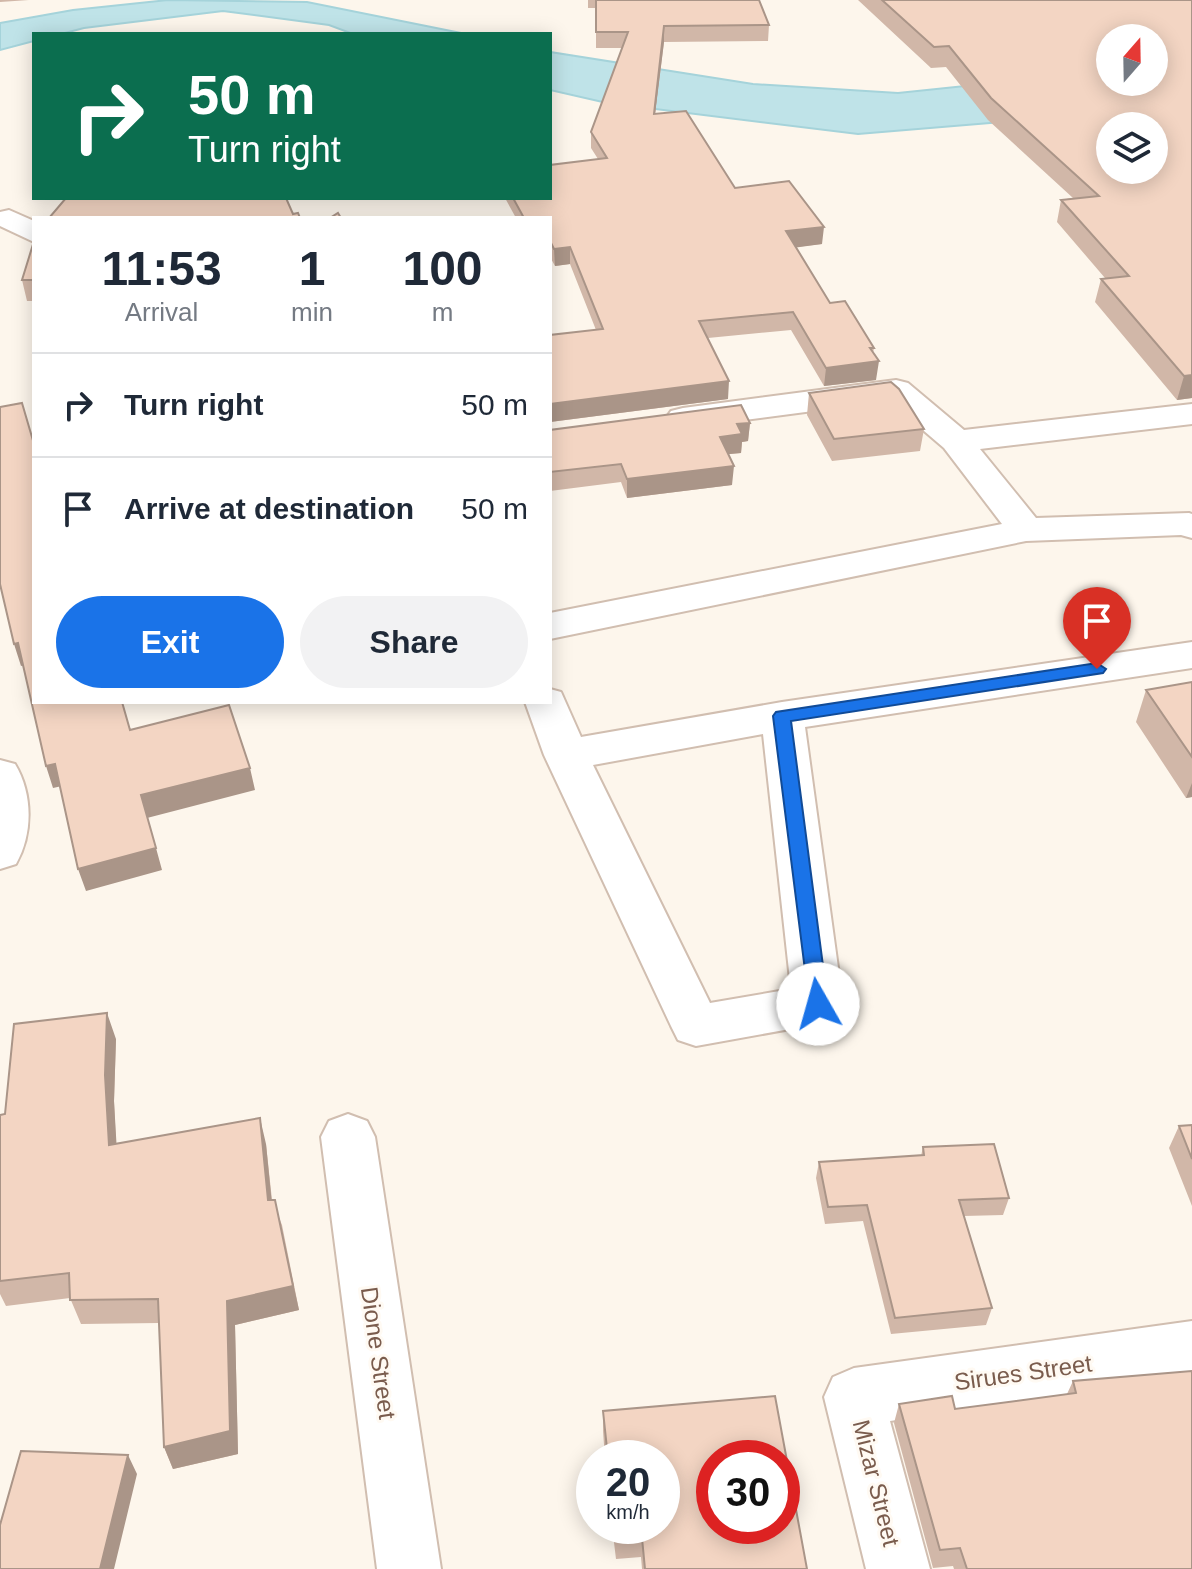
<!DOCTYPE html>
<html lang="en">
<head>
<meta charset="utf-8">
<style>
	:root { --surface:#fff; --page:#f2f2f3; --text:#1f2937; --muted:#747a83; --line:#e0e1e3; --accent:#1a73e8 }
	body { margin:0; font-family:Helvetica,sans-serif; background:var(--page); color:var(--text); height:100vh; display:flex; flex-direction:column; font-size:30px; white-space:nowrap }
	* { box-sizing:border-box; margin:0 }
	p { font-size:26px; color:var(--muted) }
	.icon { flex:none; width:44px; height:44px; fill:none; stroke:currentColor; stroke-width:2; stroke-linecap:round; stroke-linejoin:round }
	.map { position:relative; flex:1; overflow:hidden }
	.side { position:absolute; left:32px; top:216px; width:520px; height:488px; display:flex; flex-direction:column; background:var(--surface); border-radius:0px; box-shadow:0 4px 20px #0003 }
	.side>* { flex:none }
	.guide { position:absolute; left:32px; top:32px; width:520px; height:168px; border-radius:0px; box-shadow:0 4px 20px #0003; background:#0b6e4f; color:#fff; overflow:hidden }
	.needle { width:52px; rotate:20deg }
	.buttons { position:absolute; left:1096px; top:24px; display:grid; gap:16px }
	.buttons a { display:grid; place-items:center; width:72px; height:72px; border-radius:50%; background:var(--surface); box-shadow:0 4px 20px #0003; font-size:40px }
	.speed { position:absolute; left:576px; top:1440px; display:flex; gap:16px; font-size:40px; font-weight:700; text-align:center }
	.speed>* { display:grid; place-content:center; width:104px; height:104px; border-radius:50%; background:var(--surface); box-shadow:0 4px 20px #0003; line-height:1 }
	.speed small { font-size:20px; font-weight:400 }
	.speed .limit { border:12px solid #d22; background:#fff; color:#111 }
	.pin { position:absolute; display:grid; place-items:center; width:68px; height:68px; color:#fff; margin:-82px -34px; border-radius:50% 50% 50% 0; rotate:-45deg; box-shadow:0 0 8px #0007 }
	.pin .icon { rotate:45deg }
	.me { position:absolute; width:88px; margin:-44px; rotate:353deg; stroke-linejoin:round; filter:drop-shadow(0 0 6px #0008) }
	.turn { display:flex; align-items:center; gap:28px; height:168px; padding:0 24px; font-size:36px }
	.turn .icon { width:104px; height:104px; stroke-width:2.5 }
	.turn b { display:block; font-size:56px; line-height:68px }
	.eta { display:flex; justify-content:space-evenly; align-items:center; height:136px; text-align:center }
	.eta b { font-size:48px; font-weight:800; line-height:56px }
	.primary-button { display:flex; gap:16px; margin-top:auto; padding:16px 24px }
	.primary-button a { flex:1; height:92px; border-radius:48px; background:var(--accent); color:#fff; font-size:32px; font-weight:800; line-height:92px; text-align:center }
	.primary-button a+a { background:var(--page); color:var(--text) }
	ul { padding:0; list-style:none }
	li { display:flex; align-items:center; gap:24px; height:104px; padding:0 24px; border-top:2px solid var(--line) }
	li div { flex:1 }
	li b { display:block; font-size:30px }
	li em { font-style:normal }
	.map>svg:first-child { display:block }
	.water { fill:#bfe3e8; stroke:#a5d3da; stroke-width:2 }
	.lines { fill:none; stroke-linecap:round; stroke-linejoin:round }
	.minor-casing { stroke:#d1beb0; stroke-width:4 }
	.minor { fill:#fff; fill-rule:evenodd }
	.wall { fill:#d1b7a8 }
	.shaded-wall { fill:#aa9588 }
	.building { fill:#f3d5c3; stroke:#aa9588; stroke-width:2; fill-rule:evenodd }
	.route { fill:#1a73e8; stroke:#114b97; stroke-width:2 }
	.labels { text-anchor:middle; stroke-width:6; stroke-linejoin:round; paint-order:stroke }
	.near-street-label { font-size:24px; fill:#7a5c4d; stroke:#fffaf3 }
</style>
</head>
<body>
<div class="map">
<svg width="1192" height="1569" viewBox="0 0 1192 1569">
	<rect width="100%" height="100%" fill="#fdf6ec"/>
	<path class="water" d="M168,0L307,2L466,34H353L329,25L223,11L84,28L61,34H34V41L0,50V23L73,10Z
		M1119,28L1154,38H1110V82L1002,122L858,134L607,103L550,90V52L753,84L898,93L1023,80Z"/>
	<g class="lines">
		<g class="minor-casing">
			<path id="minor" d="M9,210L34,221V242L0,226V212Z
				M896,380L908,383L964,430L1192,404V424L980,449L1036,518L1189,513L1192,514V538L1181,535L1026,541L550,639V613L1002,524L944,448L889,401L683,428L671,425L666,418L671,411L683,408Z
				M1192,642V668L805,727L843,1004L836,1018L818,1024L696,1046L678,1040L671,1026L544,755L525,702H550V689L561,692L581,737L782,702ZM763,734L791,989L710,1003L593,765Z
				M0,760L15,764C33,794 33,834 16,864L0,869Z
				M348,1114L367,1121L375,1137L441,1569H377L321,1137L329,1121Z
				M1192,1321V1377L890,1421L930,1569H866L824,1397L833,1377L854,1368Z"/>
		</g>
		<use href="#minor" class="minor"/>
	</g>
	<path class="wall" d="M0,0H29L0,2Z
		M588,0H759L769,25L768,41L664,42L655,114L735,188L822,244L796,247L830,303L874,348L873,353L876,380L824,386L791,330L708,338L728,399L550,422V335L596,330L570,264L555,266L550,257V218H516L505,198H550L598,159L591,148V132L622,48H596V8H588Z
		M858,0H1192V398L1177,400L1095,302L1101,279L1105,278L1057,222L1061,200L1073,198L988,120L946,67L931,68Z
		M34,241V301H27L22,280Z
		M809,393L924,429L920,451L832,461L807,415Z
		M750,423L748,441L742,442L741,453L728,454L732,485L627,498L621,482L550,491V430Z
		M1192,682V797L1186,798L1136,722L1146,690Z
		M116,1039L114,1101L116,1144H266L272,1200L282,1225L299,1310L235,1325L238,1454L173,1469L164,1447L159,1323L81,1324L70,1298L6,1306L0,1294V1115L5,1114Z
		M1192,1125V1206L1169,1148L1179,1126Z
		M923,1147L1009,1198L1003,1215L964,1216L992,1308L986,1325L891,1334L863,1221L825,1224L816,1178L819,1162L921,1156Z
		M1073,1381L1192,1569H954L953,1566L933,1568L894,1423L899,1404L955,1409L1067,1394Z
		M603,1411L807,1569H642L641,1557L616,1559L612,1526H662V1458H605L603,1431Z"/>
	<path class="shaded-wall" d="M664,26V42L653,130L654,114Z
		M824,227L822,244L785,249L786,231Z
		M570,247V264L555,266L554,249Z
		M879,361L876,380L824,386L826,368Z
		M1192,375V398L1177,400L1184,376Z
		M729,381L728,399L550,422V404Z
		M750,423L748,441L742,442L741,453L719,455L720,437L737,424Z
		M734,466L732,485L627,498V479Z
		M18,643L25,665L21,666L14,644Z
		M55,764L62,786L53,788L46,766Z
		M250,768L255,790L147,818L141,795Z
		M1192,783V797L1186,798Z
		M156,848L162,870L86,891L78,869Z
		M107,1013L116,1039L114,1101L118,1170L109,1145L105,1075Z
		M260,1118L266,1144L274,1225L268,1200Z
		M275,1200L299,1310L235,1325L238,1454L173,1469L164,1447L227,1301Z
		M128,1455L137,1474L114,1569H100Z"/>
	<path class="building" d="M596,0H759L769,25L664,26L654,114L686,111L735,188L789,181L824,227L786,231L830,303L845,301L874,348H870L879,361L826,368L793,312L699,321L729,381L550,404V335L603,329L570,247L554,249L550,241V218H524L513,198H550V165L607,158L591,132L628,32H596Z
		M882,0H1192V375L1184,376L1101,279L1129,276L1061,200L1099,196L991,98L949,46L934,47ZM1110,38H1154V82H1110ZM1110,126H1154V170H1110Z
		M66,198H286L293,214L298,213L300,218H49Z
		M338,213L341,218H330Z
		M34,241V280H22Z
		M891,382L899,389L924,429L834,439L809,393Z
		M22,403L34,444V702H122L130,730L229,705L250,768L141,795L156,848L78,869L55,764L46,766L18,643L14,644L0,584V407Z
		M741,405L750,423L737,424L742,434L720,437L734,466L627,479L621,464L550,472V430Z
		M1192,682V757L1146,690Z
		M107,1013L105,1075L109,1145L260,1118L268,1200H275L293,1286L227,1301L230,1431L164,1447L158,1299L70,1300L69,1273L0,1281V1115L5,1114L14,1024Z
		M1192,1125V1159L1179,1126Z
		M994,1144L1009,1198L959,1200L992,1308L895,1318L867,1205L828,1207L819,1162L924,1155L923,1147Z
		M1192,1371V1569H967L960,1548L940,1550L899,1404L952,1396L955,1409L1076,1393L1073,1381Z
		M775,1396L807,1569H645L642,1538L616,1541L614,1526H662V1458H608L603,1411ZM714,1458H782V1526H714Z
		M21,1451L128,1455L100,1569H0V1525Z"/>
	<path class="route" d="M1097,663L1106,669L1103,673L791,721L828,1004L825,1010L818,1012L810,1010L773,716L776,712Z"/>
	<g class="labels">
		<g class="near-street-label">
			<text transform="translate(378 1353) rotate(82)" y="8">Dione Street</text>
			<text transform="translate(1023 1373) rotate(-8)" y="8">Sirues Street</text>
			<text transform="translate(876 1483) rotate(76)" y="8">Mizar Street</text>
		</g>
	</g>
</svg>
<div class="buttons">
<a><svg class="needle" viewBox="-14 -14 28 28"><path d="M0-13l5 13h-10z" fill="#e53935"/><path d="M0 13l5-13h-10z" fill="#747a83"/></svg></a>
<a><svg class="icon" aria-label="layers" viewBox="0 0 24 24"><path d="M12 4l9 5-9 5-9-5zM3 14l9 5 9-5"/></svg></a>
</div>
<div class="speed"><div>20<small>km/h</small></div><div class="limit">30</div></div>
<div class="pin" style="left:1097px;top:669px;background:#d93025"><svg class="icon" aria-label="arrive" viewBox="0 0 24 24"><path d="M6 21V4h12l-3 4 3 4H6"/></svg></div>
<svg class="me" style="left:818px;top:1004px" viewBox="-20 -20 40 40"><circle r="19" fill="#fff"/><path d="M0-13L10 11 0 6-10 11z" fill="#1a73e8"/></svg>
<div class="guide">
<div class="turn"><svg class="icon" aria-label="right" viewBox="0 0 24 24"><path d="M7 20v-9h11M14 6l5 5-5 5"/></svg><div><b>50 m</b>Turn right</div></div>
</div>
<section class="side">
<div class="eta">
<div><b>11:53</b><p>Arrival</p></div>
<div><b>1</b><p>min</p></div>
<div><b>100</b><p>m</p></div>
</div>
<ul>
<li><svg class="icon" aria-label="right" viewBox="0 0 24 24"><path d="M7 20v-9h11M14 6l5 5-5 5"/></svg><div><b>Turn right</b></div><em>50 m</em></li>
<li><svg class="icon" aria-label="arrive" viewBox="0 0 24 24"><path d="M6 21V4h12l-3 4 3 4H6"/></svg><div><b>Arrive at destination</b></div><em>50 m</em></li>
</ul>
<div class="primary-button"><a>Exit</a><a>Share</a></div>
</section>
</div>
</body>
</html>
